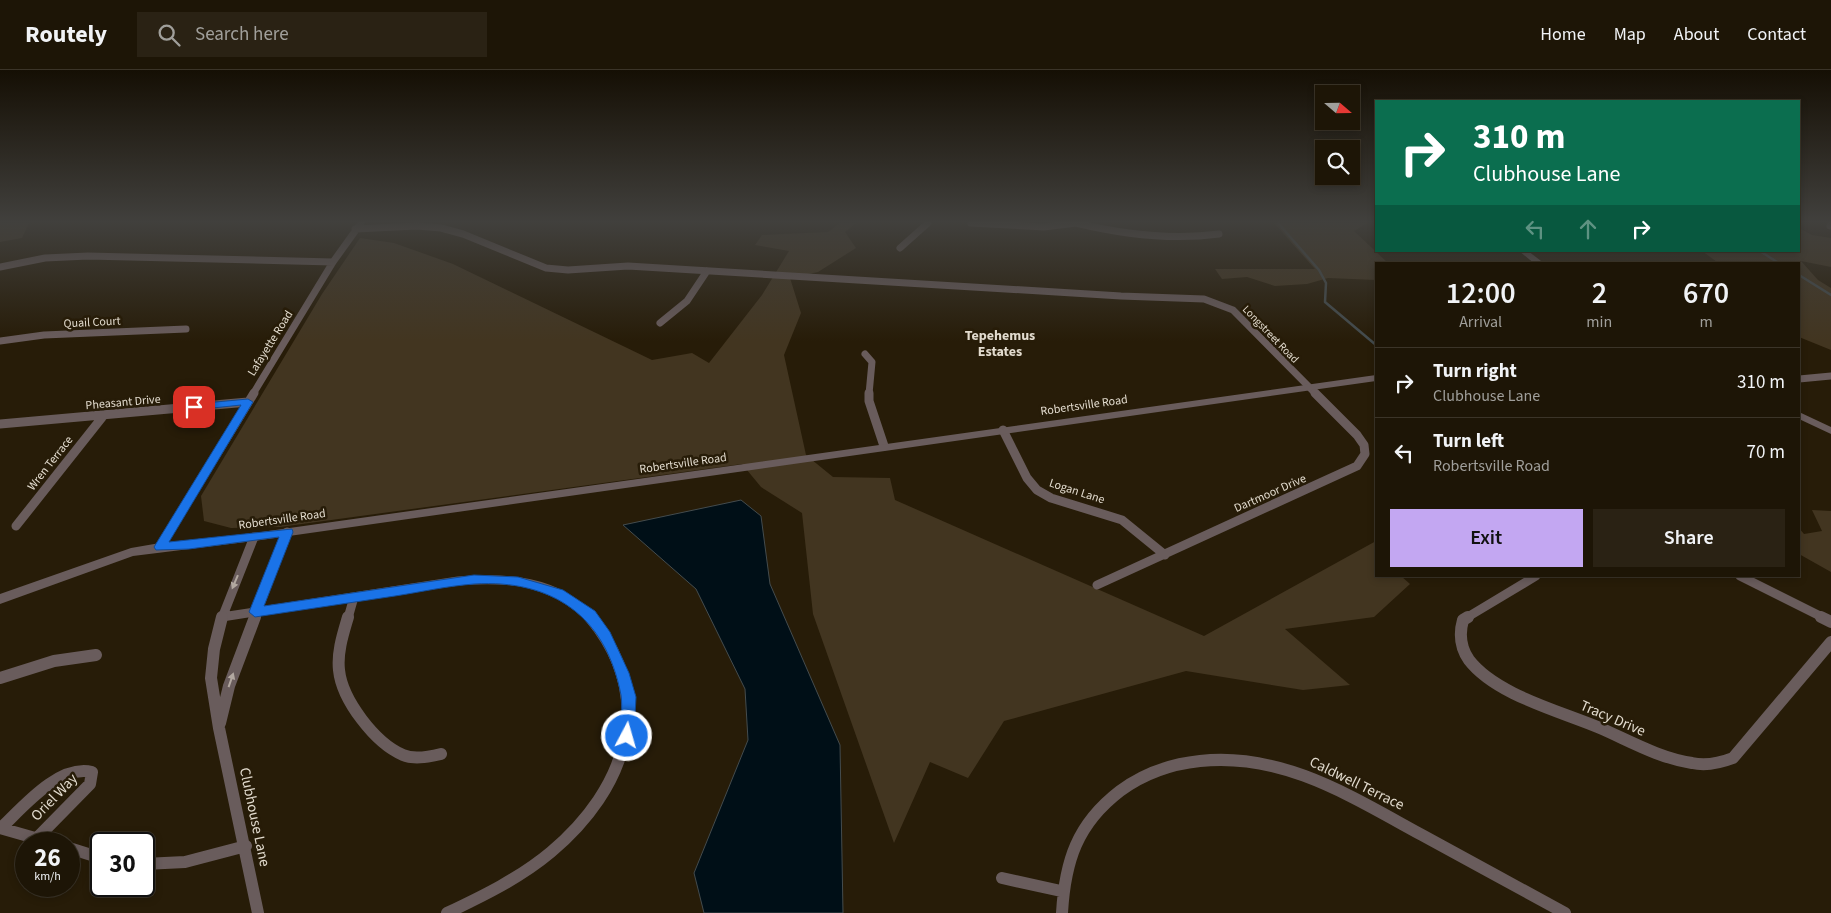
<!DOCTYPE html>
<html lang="en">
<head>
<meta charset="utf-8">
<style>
	:root { --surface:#1d1506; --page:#2a2214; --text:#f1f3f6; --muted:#a09f9b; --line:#3b3428; --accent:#c3a7f2 }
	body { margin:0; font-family:"Source Sans 3",sans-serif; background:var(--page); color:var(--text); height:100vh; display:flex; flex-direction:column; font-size:19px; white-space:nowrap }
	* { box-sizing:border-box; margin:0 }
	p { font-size:16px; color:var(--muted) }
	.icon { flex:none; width:28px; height:28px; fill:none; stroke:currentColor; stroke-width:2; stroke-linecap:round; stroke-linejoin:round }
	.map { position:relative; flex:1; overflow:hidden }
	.panel { position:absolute; left:1375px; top:192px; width:425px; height:315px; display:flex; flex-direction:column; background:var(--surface); border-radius:0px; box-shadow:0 2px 8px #0003,0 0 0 1px var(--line) }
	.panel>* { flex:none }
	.top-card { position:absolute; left:1375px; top:30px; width:425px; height:152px; border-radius:0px; box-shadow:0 2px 8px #0003,0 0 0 1px var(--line); background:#0b6e4f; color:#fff; overflow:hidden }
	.needle { width:32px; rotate:110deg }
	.controls { position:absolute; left:1315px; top:15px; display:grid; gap:10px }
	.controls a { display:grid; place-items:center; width:45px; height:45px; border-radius:0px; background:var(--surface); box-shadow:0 2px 8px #0003,0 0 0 1px var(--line); font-size:25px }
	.speed { position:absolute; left:15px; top:762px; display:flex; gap:10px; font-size:25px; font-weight:700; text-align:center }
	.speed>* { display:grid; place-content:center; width:65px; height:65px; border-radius:50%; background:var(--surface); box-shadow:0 2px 8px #0003,0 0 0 1px var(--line); line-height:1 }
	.speed small { font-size:12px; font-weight:400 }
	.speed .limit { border:2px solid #111; border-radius:8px; background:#fff; color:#111 }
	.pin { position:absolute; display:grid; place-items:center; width:42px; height:42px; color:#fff; margin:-21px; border-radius:10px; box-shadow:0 2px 8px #0006 }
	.me { position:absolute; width:55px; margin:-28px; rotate:6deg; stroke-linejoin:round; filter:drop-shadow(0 0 4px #0008) }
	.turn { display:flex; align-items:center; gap:18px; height:105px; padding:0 15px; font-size:22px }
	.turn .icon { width:65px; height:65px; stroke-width:2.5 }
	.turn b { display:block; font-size:35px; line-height:42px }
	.lanes { display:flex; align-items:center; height:48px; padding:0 15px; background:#0003; justify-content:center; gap:25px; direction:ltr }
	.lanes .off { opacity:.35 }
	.eta { display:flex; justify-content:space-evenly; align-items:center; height:85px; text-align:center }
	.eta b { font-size:30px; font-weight:600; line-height:35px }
	.action { display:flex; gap:10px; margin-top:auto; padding:10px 15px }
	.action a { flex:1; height:58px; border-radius:0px; background:var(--accent); color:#111; font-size:20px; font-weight:600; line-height:58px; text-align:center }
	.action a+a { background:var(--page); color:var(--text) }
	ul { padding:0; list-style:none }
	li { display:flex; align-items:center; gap:15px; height:70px; padding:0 15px; border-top:1px solid var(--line) }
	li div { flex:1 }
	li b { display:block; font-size:19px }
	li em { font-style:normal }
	header { display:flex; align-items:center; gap:30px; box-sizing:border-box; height:70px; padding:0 25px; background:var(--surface); border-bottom:1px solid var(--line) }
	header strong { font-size:24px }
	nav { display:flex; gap:28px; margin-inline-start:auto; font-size:18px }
	.search { width:350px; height:45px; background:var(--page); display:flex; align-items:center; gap:12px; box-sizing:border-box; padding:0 18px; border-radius:0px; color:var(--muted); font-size:19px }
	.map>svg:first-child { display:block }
	.green { fill:#423520 }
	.water { fill:#000f17; stroke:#444c4e }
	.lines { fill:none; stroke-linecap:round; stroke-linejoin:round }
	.stream { stroke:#444c4e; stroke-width:2.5 }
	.minor-far2 { stroke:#695c5c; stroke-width:7 }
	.minor-far1 { stroke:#695c5c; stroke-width:9 }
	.minor { stroke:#695c5c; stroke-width:12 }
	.tertiary { fill:#695c5c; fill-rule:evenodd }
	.oneway { fill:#b2a8a0 }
	.route { fill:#1a73e8; stroke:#114b97 }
	.labels { text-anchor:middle; stroke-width:5; stroke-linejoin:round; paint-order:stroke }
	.far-street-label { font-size:11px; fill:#e2dbce; stroke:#271c08 }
	.street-label { font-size:12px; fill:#e2dbce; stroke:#271c08 }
	.neighbourhood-label { font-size:14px; font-weight:bold; fill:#e2dbce; stroke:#271c08 }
	.near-street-label { font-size:15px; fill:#e2dbce; stroke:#271c08 }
</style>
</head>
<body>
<header>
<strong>Routely</strong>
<div class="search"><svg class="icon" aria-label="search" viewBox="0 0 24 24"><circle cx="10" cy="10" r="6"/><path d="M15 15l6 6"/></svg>Search here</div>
<nav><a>Home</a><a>Map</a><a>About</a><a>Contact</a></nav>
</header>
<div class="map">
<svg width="1831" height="843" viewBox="0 0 1831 843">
	<rect width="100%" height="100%" fill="#271c08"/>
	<path class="green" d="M0,153H29L22,168L0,172Z
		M840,153H856L845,162L856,178L818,202L790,208L801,243L784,285L806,385L833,407L890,408L895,430L1204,566L1376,471V506H1401L1410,514L1374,547L1285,559L1350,615L1303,620L1186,601L1004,651L968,708L930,692L894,773L813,544L802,443L761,417L742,394L280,457L231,458L204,451L201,426L322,224L360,168L394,173L453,194L652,290L692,283L709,293L762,225L789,181L755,175L762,165L828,162Z
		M1274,153H1367L1354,161L1389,194H1376V210L1328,208L1307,214L1275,216L1247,207L1222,209L1215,199H1315Z
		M1799,158L1812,165L1831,168V197L1801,191L1818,210L1831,218V280L1799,267V194H1716L1717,192L1702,181H1799Z
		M1812,440L1831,441V502L1799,484V458L1804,464L1822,461Z"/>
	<path class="water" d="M741,430L761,446L770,514L840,675L843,843H704L694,803L748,670L745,619L696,519L623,455Z"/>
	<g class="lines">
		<path class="stream" d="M1278,153L1319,200L1326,213L1325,232L1376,275
			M1760,181L1780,194
			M1799,205L1831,225"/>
		<path class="minor-far2" d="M971,153L1044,157L1076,153
			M1076,153C1121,164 1173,170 1219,164
			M1830,156L1831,153
			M355,159L417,156L441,158L463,164L546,198L568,200L628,196L1121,226L1204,229L1233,240L1316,324
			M900,178L928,153
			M0,197L45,188L88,186L333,192
			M660,253L687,231L707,201
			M0,271L44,265L186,259
			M865,284L872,292L869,324
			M1799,309L1831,306
			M253,324L333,192L361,153"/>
		<path class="minor-far1" d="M869,323V331L884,376
			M0,354L248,332
			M1003,360L1027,408L1037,420L1051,428L1122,450L1165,485
			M16,456L104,345
			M160,477L254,323
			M1740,506L1824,548
			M1097,515L1357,396L1365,384L1364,375L1357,365L1315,323
			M222,547L458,511C506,507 557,510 591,548
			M222,548L254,467
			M255,548L287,462
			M348,548L354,527
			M1466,548L1536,506"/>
		<path class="minor" d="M222,547L214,579L211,608L219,658L258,843
			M348,547C343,564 337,582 339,600C342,630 375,673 403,685C414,690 429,687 441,684
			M1468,547L1463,550C1459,564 1460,577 1469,590C1496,625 1560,641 1600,658C1630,671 1659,688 1692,693C1706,696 1720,693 1733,688L1831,572
			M1821,547L1831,552
			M0,608L54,591L96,585
			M220,653L229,616L255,547
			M0,758L56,774
			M1,758C23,737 59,694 92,702L90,714L37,768
			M69,778L101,788
			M144,794L185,792L246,776
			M1002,808L1061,821
			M447,843C483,826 520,808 551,782C626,719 658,629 590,547
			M1062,843C1065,791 1077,754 1120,721C1143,704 1171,694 1200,691C1283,682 1352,727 1422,765C1470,791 1517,817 1565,843"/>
		<path class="tertiary" d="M1519,181H1528L1545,194H1535Z
			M1376,305V311L254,471L133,486L0,534V524L131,478L160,473L254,463Z
			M1799,342L1831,357V364L1799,349Z"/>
	</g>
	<defs><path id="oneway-solid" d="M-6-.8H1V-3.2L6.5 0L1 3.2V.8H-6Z" transform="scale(1.25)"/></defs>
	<g class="oneway">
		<use href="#oneway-solid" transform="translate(235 512) rotate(113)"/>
		<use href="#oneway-solid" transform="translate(231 610) rotate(-71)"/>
	</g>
	<linearGradient id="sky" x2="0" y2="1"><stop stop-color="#150f04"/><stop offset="0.56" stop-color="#41403d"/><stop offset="1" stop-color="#41403d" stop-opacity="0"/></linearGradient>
	<rect width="1831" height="271" fill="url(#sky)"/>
	<path class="route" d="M248,329L253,332L169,472L292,459L293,462L264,536L474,505L518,507L563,520L595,541L610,562L629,603L636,627L634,666L632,671L627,673L622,671L620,666C620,653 623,638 621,625C606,546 552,509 474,514C447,516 421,522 395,526C348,533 302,540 255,547L249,542L279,467L189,479L156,480L154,477L241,335L194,340L189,337L194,334Z"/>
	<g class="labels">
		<g class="far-street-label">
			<text transform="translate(1271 264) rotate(46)" y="4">Longstreet Road</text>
		</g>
		<g class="street-label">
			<text transform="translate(92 252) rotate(-3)" y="4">Quail Court</text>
			<text transform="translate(270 273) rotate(-58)" y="4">Lafayette Road</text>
			<text transform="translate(123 332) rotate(-5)" y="4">Pheasant Drive</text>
			<text transform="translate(1084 335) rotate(-8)" y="4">Robertsville Road</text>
			<text transform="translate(50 393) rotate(-52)" y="4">Wren Terrace</text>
			<text transform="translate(683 393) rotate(-8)" y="4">Robertsville Road</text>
			<text transform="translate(1077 421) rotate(18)" y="4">Logan Lane</text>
			<text transform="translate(1270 423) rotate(-24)" y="4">Dartmoor Drive</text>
			<text transform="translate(282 449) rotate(-8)" y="4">Robertsville Road</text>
		</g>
		<g class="neighbourhood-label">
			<text x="1000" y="270">Tepehemus<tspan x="1000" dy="16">Estates</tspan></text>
		</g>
		<g class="near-street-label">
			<text transform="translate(1613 648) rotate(23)" y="5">Tracy Drive</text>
			<text transform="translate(1357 713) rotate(26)" y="5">Caldwell Terrace</text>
			<text transform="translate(54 727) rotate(-46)" y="5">Oriel Way</text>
			<text transform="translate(255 747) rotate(78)" y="5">Clubhouse Lane</text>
		</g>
	</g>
</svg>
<div class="controls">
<a><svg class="needle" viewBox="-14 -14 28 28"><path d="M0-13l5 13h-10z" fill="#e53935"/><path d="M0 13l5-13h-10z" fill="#a09f9b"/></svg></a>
<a><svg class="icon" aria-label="search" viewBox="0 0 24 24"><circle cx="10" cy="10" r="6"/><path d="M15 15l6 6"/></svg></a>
</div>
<div class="speed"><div>26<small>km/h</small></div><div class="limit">30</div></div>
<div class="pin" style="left:194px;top:337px;background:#d93025"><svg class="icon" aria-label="arrive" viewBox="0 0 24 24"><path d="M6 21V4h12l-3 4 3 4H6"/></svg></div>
<svg class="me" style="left:627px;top:666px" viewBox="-20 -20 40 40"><circle r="17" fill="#1a73e8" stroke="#fff" stroke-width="3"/><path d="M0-11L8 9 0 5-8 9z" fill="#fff"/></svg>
<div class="top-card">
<div class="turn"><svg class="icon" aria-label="right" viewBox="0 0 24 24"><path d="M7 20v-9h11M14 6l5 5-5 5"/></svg><div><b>310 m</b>Clubhouse Lane</div></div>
<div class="lanes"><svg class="icon off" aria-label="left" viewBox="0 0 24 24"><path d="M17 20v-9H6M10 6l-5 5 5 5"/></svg><svg class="icon off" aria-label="ahead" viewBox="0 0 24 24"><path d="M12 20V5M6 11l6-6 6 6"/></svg><svg class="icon" aria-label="right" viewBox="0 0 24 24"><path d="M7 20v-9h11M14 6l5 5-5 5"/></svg></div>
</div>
<section class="panel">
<div class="eta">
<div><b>12:00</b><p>Arrival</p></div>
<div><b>2</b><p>min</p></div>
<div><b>670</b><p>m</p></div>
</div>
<ul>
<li><svg class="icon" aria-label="right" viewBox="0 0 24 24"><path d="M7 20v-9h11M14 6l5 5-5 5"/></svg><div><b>Turn right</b><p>Clubhouse Lane</p></div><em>310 m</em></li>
<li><svg class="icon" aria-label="left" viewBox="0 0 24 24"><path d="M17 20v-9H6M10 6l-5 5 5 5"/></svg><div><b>Turn left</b><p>Robertsville Road</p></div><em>70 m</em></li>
</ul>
<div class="action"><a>Exit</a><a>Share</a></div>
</section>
</div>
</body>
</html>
